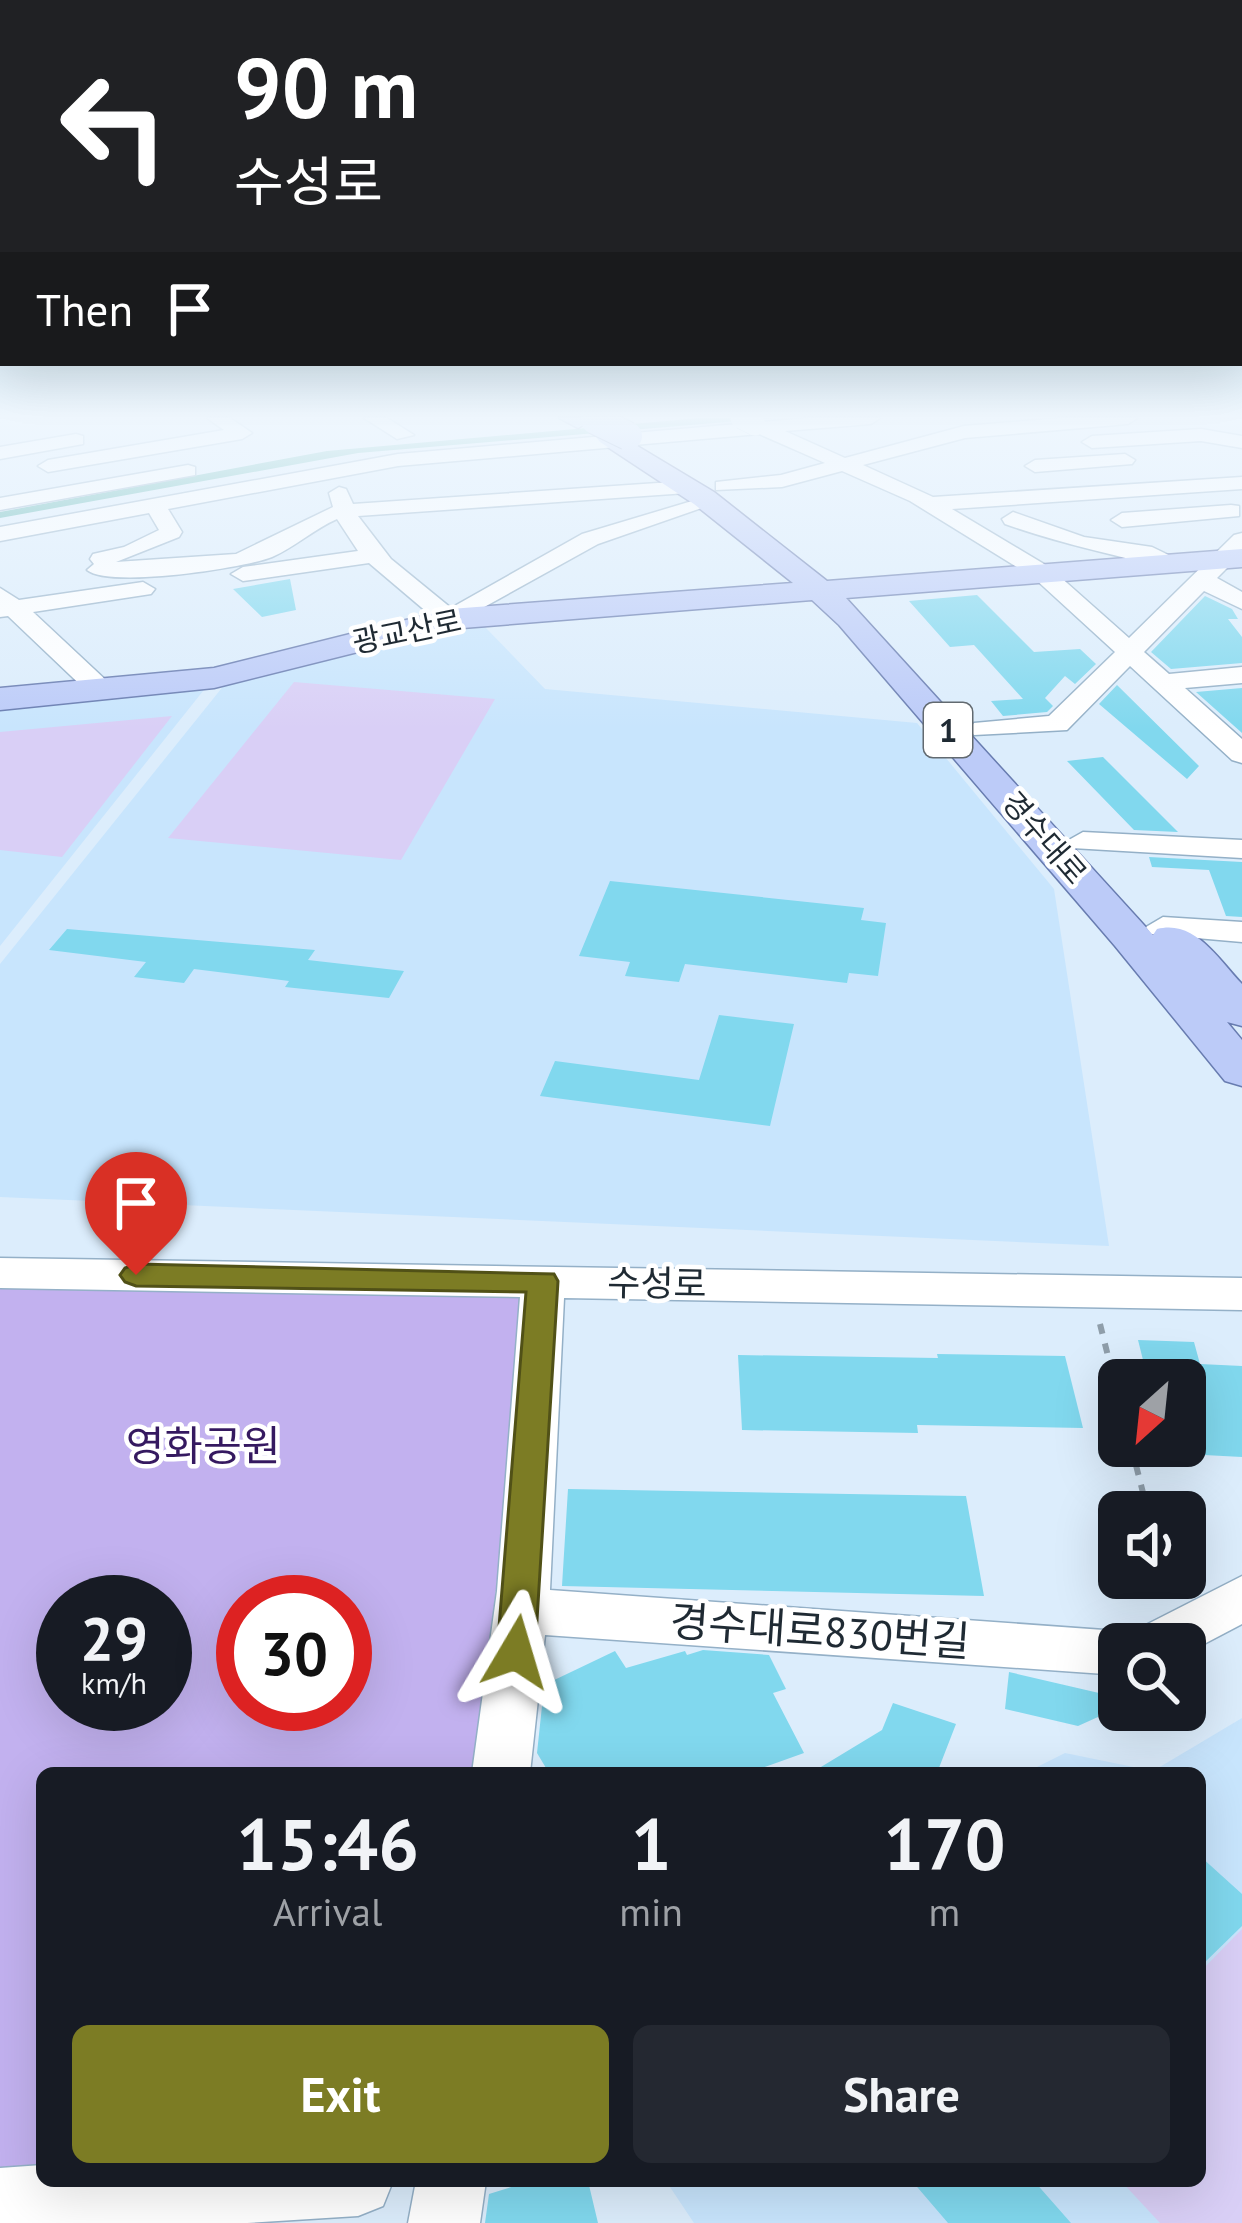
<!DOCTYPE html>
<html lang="en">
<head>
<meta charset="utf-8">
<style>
	:root { --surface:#171b24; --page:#242831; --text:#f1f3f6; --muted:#9ea1a6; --accent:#7c7c24 }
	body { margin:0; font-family:"PT Sans","Noto Sans KR",sans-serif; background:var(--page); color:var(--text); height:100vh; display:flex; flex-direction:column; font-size:45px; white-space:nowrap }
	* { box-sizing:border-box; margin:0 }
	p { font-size:39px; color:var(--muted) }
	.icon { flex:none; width:66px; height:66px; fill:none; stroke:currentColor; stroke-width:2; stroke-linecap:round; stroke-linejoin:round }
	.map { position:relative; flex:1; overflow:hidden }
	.drawer { position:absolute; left:36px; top:1767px; width:1170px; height:420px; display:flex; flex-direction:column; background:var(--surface); border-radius:18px; box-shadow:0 12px 48px #0002 }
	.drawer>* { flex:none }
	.hud { position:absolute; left:0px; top:0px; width:1242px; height:366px; box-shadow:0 12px 48px #0002; background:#202124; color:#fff; overflow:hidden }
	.needle { width:78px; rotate:207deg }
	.fabs { position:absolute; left:1098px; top:1359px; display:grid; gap:24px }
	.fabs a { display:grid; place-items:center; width:108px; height:108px; border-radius:18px; background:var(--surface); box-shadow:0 12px 48px #0002; font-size:60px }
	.speed { position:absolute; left:36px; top:1575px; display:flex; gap:24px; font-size:60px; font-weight:700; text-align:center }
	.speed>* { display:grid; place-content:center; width:156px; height:156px; border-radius:50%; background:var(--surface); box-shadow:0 12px 48px #0002; line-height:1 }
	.speed small { font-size:30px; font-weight:400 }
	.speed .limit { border:18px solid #d22; background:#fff; color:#111 }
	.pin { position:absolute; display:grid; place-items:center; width:102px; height:102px; color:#fff; margin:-123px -51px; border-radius:50% 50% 50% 0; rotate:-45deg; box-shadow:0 0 12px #0007 }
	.pin .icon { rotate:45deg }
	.me { position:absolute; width:132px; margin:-66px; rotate:7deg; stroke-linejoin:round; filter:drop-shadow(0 0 9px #0008) }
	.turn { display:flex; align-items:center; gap:42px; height:252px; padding:0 36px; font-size:54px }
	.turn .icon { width:156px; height:156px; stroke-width:2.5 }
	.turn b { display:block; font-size:84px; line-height:102px }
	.then { display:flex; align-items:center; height:114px; padding:0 36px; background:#0003; gap:24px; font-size:45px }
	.eta { display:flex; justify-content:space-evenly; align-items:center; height:204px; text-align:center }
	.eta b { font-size:72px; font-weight:600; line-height:84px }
	.primary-button { display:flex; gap:24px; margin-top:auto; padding:24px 36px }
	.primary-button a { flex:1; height:138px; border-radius:18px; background:var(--accent); color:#fff; font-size:48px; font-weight:600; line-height:138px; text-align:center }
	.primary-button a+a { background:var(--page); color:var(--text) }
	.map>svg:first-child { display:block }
	.built { fill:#c8e5fd }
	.green { fill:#d9cff6 }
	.forest { fill:#c2b1ef; fill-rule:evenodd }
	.water { fill:#51afa9 }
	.building { fill:#81d8ee }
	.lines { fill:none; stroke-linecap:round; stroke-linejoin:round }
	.minor-casing { stroke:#94b0c7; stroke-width:3 }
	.major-casing { stroke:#687cb0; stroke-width:3 }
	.path { stroke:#8f9eaa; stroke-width:6; stroke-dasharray:10 10; stroke-linecap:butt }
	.minor { fill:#fff; fill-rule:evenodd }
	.major { fill:#bccbf8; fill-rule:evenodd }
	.minor-bridge-casing { stroke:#94b0c7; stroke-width:22; stroke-linecap:butt }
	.major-bridge-casing { stroke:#687cb0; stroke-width:30; stroke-linecap:butt }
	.minor-bridge { stroke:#fff; stroke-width:21 }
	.major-bridge { stroke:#bccbf8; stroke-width:28 }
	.route { fill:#7c7c24; stroke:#515117; stroke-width:3 }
	.labels { text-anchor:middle; stroke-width:9; stroke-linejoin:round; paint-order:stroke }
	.far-street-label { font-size:30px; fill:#1f2a33; stroke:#fff }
	.shield { fill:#fff; stroke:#626a70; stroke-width:3 }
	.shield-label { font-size:33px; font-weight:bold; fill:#1f2a33 }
	.street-label { font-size:36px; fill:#1f2a33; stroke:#fff }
	.near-park-label { font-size:42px; fill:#351960; stroke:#fff }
	.near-street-label { font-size:42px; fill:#1f2a33; stroke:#fff }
</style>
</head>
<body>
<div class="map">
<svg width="1242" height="2223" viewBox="0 0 1242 2223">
	<rect width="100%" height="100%" fill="#dcedfc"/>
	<path class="built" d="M485,627L545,689L917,723L1054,889L1109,1246L0,1197V964L225,684L409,635Z
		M207,686L0,946V710Z
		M1242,1718V2223H694L666,2181H1200V1773H1025L1065,1753L1153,1771Z"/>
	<path class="green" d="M294,682L495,699L401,860L168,838Z
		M172,716L62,857L0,850V732Z
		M1242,1929V2223H1160L1121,2181H1200V1972Z"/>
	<path class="forest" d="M0,1282L532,1287L474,1773H42V2181L0,2203ZM63,1602H165V1704H63ZM243,1602H345V1704H243Z"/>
	<path class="water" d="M700,418H774L358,453L0,518V512L327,451Z"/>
	<path class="building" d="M290,579L296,610L262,617L233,589Z
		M977,595L1034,652L1080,649L1096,664L1075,684L1065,676L1045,698L1053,706L1047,712L1003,716L991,701L1023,699L974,645L950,647L909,601Z
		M1205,596L1232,609L1238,619H1228L1242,637V663L1171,669L1151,652Z
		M1117,685L1199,766L1187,779L1099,704Z
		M1242,688V733L1196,692Z
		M1103,757L1178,832L1134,830L1067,761Z
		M1149,857L1242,862V917L1226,916L1209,870L1152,867Z
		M610,881L864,908L861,920L886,923L878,976L849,973L847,983L685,964L679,982L625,976L630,962L579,956Z
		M67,929L315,950L308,960L404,971L389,998L285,987L289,981L194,969L184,983L134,977L146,962L49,950Z
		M719,1015L794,1024L770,1126L540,1096L555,1061L699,1080Z
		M1138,1340L1194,1342L1200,1364L1242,1366V1457L1185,1454V1380H1148Z
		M937,1354L1065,1356L1083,1428L917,1425L918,1433L742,1430L738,1355L938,1358Z
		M568,1489L966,1496L984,1596L562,1586Z
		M703,1650L769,1655L786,1689L773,1693L804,1753L748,1773H549L537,1753L545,1678L548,1683L615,1651L626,1668L685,1651L687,1655Z
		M1009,1672L1099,1693L1098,1717L1078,1726L1005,1709Z
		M893,1703L956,1724L937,1773H811L882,1730Z
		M1200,1856L1242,1894V1926L1200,1967Z
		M531,2181H588L598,2223H485L489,2194Z
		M912,2181H1034L1071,2223H948Z"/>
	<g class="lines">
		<g class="minor-casing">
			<path id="minor" d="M207,418H230L252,433L242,439L48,472L38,466L48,460L224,430Z
				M364,418H387L414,435L397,439Z
				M808,418H880L871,424L785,431L845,458L964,426L1062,418H1137L1128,424L965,438L863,465L933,497L1242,477V489L952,509L1049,567L1129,638L1234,535L1242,533V553L1217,578L1242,592V609L1204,591L1144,652L1169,674L1242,667V683L1185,688L1242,739V763L1232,760L1130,666L1067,730L974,735L970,729L974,723L1049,716L1115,652L1033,577L910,501L842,471L782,487L716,490V482L781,475L825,463L759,434L634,445L626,441L616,447L398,466L168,509L182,532L179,537L116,562L236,554L333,507L329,493L339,487L346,489L353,504L687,481L697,487L687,493L358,516L391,559L451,608L582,534L702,498L713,504L598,544L450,626L441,624L369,563L243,581L231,574L243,567L358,551L337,519C314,529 295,547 272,557C242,569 109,588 87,570L94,564L90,559L93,554L124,547L159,530L149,513L0,541V527L398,454L616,435L624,439L634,433Z
				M1201,429L1242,436V448L1201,441L1092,448L1082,442L1092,436Z
				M76,434L83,436V444L0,459V447Z
				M1125,454L1135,460L1132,464L1035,472L1025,466L1035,460Z
				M188,465L195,467V475L0,510V498Z
				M1231,505L1239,506V516L1122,527L1111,520L1122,513Z
				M1013,512L1084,537L1152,547L1185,563L1173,570C1116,555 1061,544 1005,524L1002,519Z
				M143,582L155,589L151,594L33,612L109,683L113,689L109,695H91L8,616L0,617V588L19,600Z
				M1083,832L1242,840V858L1072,848L1067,841Z
				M1163,917L1242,922V942L1151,934L1146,927Z
				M0,1258L1242,1278V1310L564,1298L550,1590L1132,1632L1242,1576V1624L1185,1654V1644H1119V1675L545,1635L530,1773H472L497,1591L520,1297L0,1288Z
				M42,2165V2181H393L383,2206L358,2216L247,2223H0V2168Z
				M416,2181H486L480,2223H408Z"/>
		</g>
		<g class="major-casing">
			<path id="major" d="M559,418H588L590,421L578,428Z
				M609,429L714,492L827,581L1242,549V567L846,598L1153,935L1157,929C1195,919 1218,959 1242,984V1026L1227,1022L1242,1040V1086L1225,1081L1115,946L839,625L812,600L450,629L214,688L0,710V688L214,668L450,609L793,583L694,504L600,442L596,437L600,432Z"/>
		</g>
		<path class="path" d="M1100,1324L1119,1400
			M1131,1446L1148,1512
			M1165,1578L1169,1596"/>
		<use href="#minor" class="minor"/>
		<use href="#major" class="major"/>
		<g class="minor-bridge-casing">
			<path id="minor-bridge" d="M741,418L755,425"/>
		</g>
		<g class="major-bridge-casing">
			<path id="major-bridge" d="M595,420L628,436"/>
		</g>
		<use href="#minor-bridge" class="minor-bridge"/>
		<use href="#major-bridge" class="major-bridge"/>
	</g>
	<linearGradient id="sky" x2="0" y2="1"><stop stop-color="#6bb2cf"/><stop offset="0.57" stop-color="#eff7fe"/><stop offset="1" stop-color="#eff7fe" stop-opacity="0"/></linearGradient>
	<rect width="1242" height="729" fill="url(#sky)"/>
	<path class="route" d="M136,1264L554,1274L558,1281L535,1652L529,1663L516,1668L502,1663L497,1652L526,1292L136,1286L125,1282L120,1275L125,1268Z"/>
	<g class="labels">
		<g class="far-street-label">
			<text transform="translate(407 632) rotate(-12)" y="10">광교산로</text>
			<text transform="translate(1044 838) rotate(49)" y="10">경수대로</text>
		</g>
		<rect class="shield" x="924" y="703" width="48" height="54" rx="9"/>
		<g class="shield-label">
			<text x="948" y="742">1</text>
		</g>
		<g class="street-label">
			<text transform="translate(657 1283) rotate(1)" y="13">수성로</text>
		</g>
		<g class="near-park-label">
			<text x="203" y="1461">영화공원</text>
		</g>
		<g class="near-street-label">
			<text transform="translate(820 1631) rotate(4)" y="15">경수대로830번길</text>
		</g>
	</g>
</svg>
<div class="fabs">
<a><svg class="needle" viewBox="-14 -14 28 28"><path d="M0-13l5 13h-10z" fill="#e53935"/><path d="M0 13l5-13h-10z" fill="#9ea1a6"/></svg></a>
<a><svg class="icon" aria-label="sound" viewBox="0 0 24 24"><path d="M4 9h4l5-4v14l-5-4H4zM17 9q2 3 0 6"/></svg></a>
<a><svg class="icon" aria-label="search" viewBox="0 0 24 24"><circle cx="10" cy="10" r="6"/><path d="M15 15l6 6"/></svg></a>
</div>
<div class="speed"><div>29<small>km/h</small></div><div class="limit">30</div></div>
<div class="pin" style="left:136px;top:1275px;background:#d93025"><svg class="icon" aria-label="arrive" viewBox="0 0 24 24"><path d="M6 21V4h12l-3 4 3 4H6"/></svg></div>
<svg class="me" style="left:516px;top:1652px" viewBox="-20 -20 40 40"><path d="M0-17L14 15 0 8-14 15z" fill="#7c7c24" stroke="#fff" stroke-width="4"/></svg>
<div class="hud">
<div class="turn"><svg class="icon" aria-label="left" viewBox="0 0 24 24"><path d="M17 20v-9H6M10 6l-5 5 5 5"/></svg><div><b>90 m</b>수성로</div></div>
<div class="then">Then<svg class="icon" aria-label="arrive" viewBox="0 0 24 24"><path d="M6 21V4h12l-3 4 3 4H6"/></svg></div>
</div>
<section class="drawer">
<div class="eta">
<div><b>15:46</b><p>Arrival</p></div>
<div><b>1</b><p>min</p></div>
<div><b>170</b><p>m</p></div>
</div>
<div class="primary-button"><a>Exit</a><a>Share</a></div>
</section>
</div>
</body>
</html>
